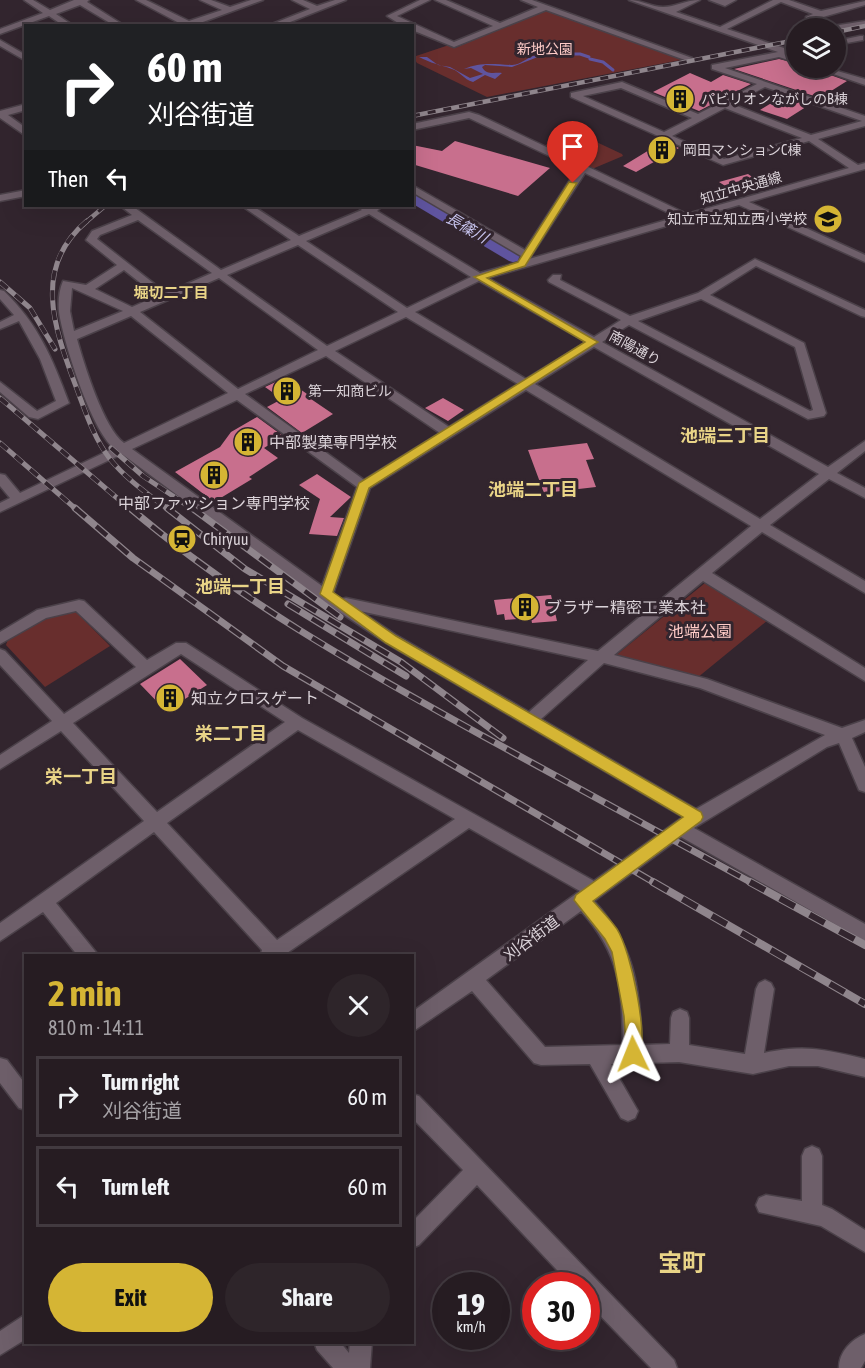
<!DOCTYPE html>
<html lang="en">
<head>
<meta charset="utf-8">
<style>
	:root { --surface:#261c22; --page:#2e252a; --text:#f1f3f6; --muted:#a4a1a5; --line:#423a40; --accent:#d5b534 }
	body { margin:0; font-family:"Asap Condensed","Noto Sans JP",sans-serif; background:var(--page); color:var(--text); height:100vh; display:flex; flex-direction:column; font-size:22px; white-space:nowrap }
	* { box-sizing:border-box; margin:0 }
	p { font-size:20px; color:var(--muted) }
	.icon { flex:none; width:33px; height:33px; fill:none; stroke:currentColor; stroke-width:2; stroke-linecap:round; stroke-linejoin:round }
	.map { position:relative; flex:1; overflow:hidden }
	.drawer { position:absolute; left:24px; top:954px; width:390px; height:390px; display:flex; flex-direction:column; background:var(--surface); border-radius:0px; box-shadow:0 6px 24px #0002,0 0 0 2px var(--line) }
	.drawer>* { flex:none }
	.hud { position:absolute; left:24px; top:24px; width:390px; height:183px; border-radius:0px; box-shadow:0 6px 24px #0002,0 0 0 2px var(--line); background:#202124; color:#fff; overflow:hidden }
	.tools { position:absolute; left:786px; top:18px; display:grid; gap:12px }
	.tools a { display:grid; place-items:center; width:60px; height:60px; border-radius:50%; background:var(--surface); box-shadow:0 6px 24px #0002,0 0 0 2px var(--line); font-size:30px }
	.speed { position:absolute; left:432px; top:1272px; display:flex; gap:12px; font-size:30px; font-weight:700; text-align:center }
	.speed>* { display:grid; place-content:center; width:78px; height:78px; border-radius:50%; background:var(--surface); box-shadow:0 6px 24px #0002,0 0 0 2px var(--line); line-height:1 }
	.speed small { font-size:15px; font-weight:400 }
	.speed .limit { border:9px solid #d22; background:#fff; color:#111 }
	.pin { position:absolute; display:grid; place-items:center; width:51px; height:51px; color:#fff; margin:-62px -26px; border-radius:50% 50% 50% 0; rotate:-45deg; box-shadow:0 0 6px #0007 }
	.pin .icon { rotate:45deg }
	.me { position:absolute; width:66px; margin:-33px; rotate:358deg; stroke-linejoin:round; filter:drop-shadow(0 0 4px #0008) }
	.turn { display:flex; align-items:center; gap:21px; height:126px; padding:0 24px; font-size:27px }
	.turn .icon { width:78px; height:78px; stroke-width:2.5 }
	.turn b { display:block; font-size:42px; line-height:51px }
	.then { display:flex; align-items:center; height:57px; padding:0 24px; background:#0003; gap:12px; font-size:22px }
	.round { display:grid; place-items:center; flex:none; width:63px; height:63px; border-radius:32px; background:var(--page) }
	.summary { display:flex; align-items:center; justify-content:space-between; height:102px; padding:0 24px }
	h1 { font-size:36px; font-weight:700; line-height:45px; color:var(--accent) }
	.button { display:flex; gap:12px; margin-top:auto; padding:12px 24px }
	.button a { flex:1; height:69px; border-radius:36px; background:var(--accent); color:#111; font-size:24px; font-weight:700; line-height:69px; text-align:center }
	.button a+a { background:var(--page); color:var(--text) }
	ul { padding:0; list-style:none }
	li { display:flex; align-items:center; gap:18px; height:81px; margin:0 12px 9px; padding:0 12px; border:3px solid var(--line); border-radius:0px }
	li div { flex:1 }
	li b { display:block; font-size:22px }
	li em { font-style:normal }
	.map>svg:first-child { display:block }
	.green { fill:#682e2d }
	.water { fill:#5f549f }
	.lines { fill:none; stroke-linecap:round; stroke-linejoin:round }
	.stream { stroke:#5f549f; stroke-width:3 }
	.river { fill:#5f549f; fill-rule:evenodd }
	.building { fill:#c86f8d }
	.minor-casing { stroke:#4b4149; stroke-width:3 }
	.minor { fill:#6e5f6a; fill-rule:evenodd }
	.rail-far3-casing { stroke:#8f858c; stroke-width:4.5 }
	.rail-far2-casing { stroke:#8f858c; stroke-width:5 }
	.rail-far1-casing { stroke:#8f858c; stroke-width:7 }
	.rail-casing { stroke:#8f858c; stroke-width:8 }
	.rail-far3 { stroke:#32252e; stroke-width:3; stroke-dasharray:8; stroke-linecap:butt }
	.rail-far2 { stroke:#32252e; stroke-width:4; stroke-dasharray:10; stroke-linecap:butt }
	.rail-far1 { stroke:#32252e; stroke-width:4.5; stroke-dasharray:14; stroke-linecap:butt }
	.rail { stroke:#32252e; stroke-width:6; stroke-dasharray:17; stroke-linecap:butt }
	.route { fill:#d5b534; stroke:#8a7622; stroke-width:1.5 }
	.labels { text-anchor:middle; stroke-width:6; stroke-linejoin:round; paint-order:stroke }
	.far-park-label { font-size:14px; fill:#fecbc7; stroke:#32252e }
	.far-poi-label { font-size:14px; fill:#dad2d8; stroke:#32252e; text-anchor:start }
	.far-street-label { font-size:14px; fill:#dad2d8; stroke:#32252e }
	.far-water-label { font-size:15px; font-style:italic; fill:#c7c4ee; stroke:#32252e }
	.far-neighbourhood-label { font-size:15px; font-weight:bold; fill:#e9d487; stroke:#32252e }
	.poi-label { font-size:16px; fill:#dad2d8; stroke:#32252e; text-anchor:start }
	.park-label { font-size:16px; fill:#fecbc7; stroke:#32252e }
	.street-label { font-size:16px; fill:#dad2d8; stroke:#32252e }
	.neighbourhood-label { font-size:18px; font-weight:bold; fill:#e9d487; stroke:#32252e }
	.near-quarter-label { font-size:24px; font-weight:bold; fill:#e9d487; stroke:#32252e }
</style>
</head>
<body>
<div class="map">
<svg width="865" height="1368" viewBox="0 0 865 1368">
	<rect width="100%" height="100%" fill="#32252e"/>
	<path class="green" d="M544,10H549L686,59L487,97L417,63L413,57L449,45L455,48Z
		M573,131L622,154L623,156L592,169L543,146Z
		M705,583H710L768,620L697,678L615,656Z
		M75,611L110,646L45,687L6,645L8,639L45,619Z"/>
	<path class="water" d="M543,55L512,67L485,65L482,67C487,76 495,72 502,73L495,79L485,75L473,82C463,79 461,72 452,69C441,65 430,63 419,57H427L438,65L450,67L470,78L483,74L471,68L464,69C480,62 494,64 511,65C522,66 529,53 543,55Z"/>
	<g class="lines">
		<path class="stream" d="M554,54H580L589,57
			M590,59L603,62L613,70"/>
		<path class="river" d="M419,195L523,253L525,257L516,263L509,261L413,204V196Z"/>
	</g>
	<path class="building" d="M779,59L796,63V68H811L847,81L820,98L734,69Z
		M690,73L711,82L723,75L751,84L699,111L653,92Z
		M783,96L809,105L787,119L760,110Z
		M455,141L550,168L518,196L412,164V145L442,151Z
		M664,141L679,148L636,172L623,166Z
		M748,174L765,186L738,194L719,182Z
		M284,378L310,396L308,397L333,414L302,433L267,407L282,399L265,387Z
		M443,398L464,410L448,421L425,408Z
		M257,417L283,436L264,448L278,458L249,477L252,479L214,502L175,472L220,447L231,432Z
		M587,443L594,459L586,460L596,487L544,493L528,450Z
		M317,474L351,497L330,517L344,518L337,536L309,534L320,499L299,485Z
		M551,595L557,621L532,623L531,618L505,620L504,614L497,615L494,600Z
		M180,659L207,685L166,711L140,684Z"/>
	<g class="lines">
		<g class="minor-casing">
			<path id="minor" d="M24,0H33L50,10L74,0H89L87,2L125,26H115L80,5L56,14L74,26H64L49,16L0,34V29L43,13Z
				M136,0H146L189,21L222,10L200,0H211L230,7L251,0H263L192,26H179L181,24Z
				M292,0H303L317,6L335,0H346L280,26H267L310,9Z
				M420,0H430L397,16L454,42L493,26L435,0H446L500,23L538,7L521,0H532L692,58L685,60L546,10L454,47L412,30V26H403L387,16Z
				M629,0C641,0 652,7 663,7C675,7 686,0 700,0L676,12L720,27L773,0H789L821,11L865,1V5L816,19L833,26L865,21V25L836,30L806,21V17L813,14L781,2L727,29L796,52V57L792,56L788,60L779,57L725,68L865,116V126L818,139L858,165L865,163V169L749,202L865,255V262L739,205L488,278L594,337L621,320L549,282L548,280L553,275H561L560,280L630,316L698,293L755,259L865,310V317L861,316L756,266L710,295L804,343L826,413L824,416L808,419L629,325L602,342L828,467L865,441V451L837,473L865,488V498L829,479L770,525L865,581V593L762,532L712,573L865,668V681L703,581L614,655L707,679L842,728L865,720V732L852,738L865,767V792L859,790L839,743L827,747L694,828L865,924V941L681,837L594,901C634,944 640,988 642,1045L670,1044L671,1018L673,1012L680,1009L687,1012L689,1018V1045L745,1054L756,989L759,983L765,980L771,983L774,989L764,1053C805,1044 826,1050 865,1059V1077L818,1066H789L753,1074L679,1062L611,1064L638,1111L635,1118L628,1121L621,1118L590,1064L541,1065L534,1063L472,991L412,1032V1012L580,891L469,828L287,953L289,956H260L262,950L154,832L56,903L99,956H78L43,912L0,941V923L144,821L61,731L0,769V755L52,721L0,665V649L5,651L64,714L136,667L76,611L46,618L0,644V632L37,610L79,600L84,601L147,660L176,643H186L302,718L594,881L683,817L386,643L290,579L122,454L0,512V503L10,498L0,486V474L5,475L20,493L114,448C92,432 63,341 59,312C58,302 59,290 63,281L86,285L117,265L86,240L92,231L132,215L123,208L125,206H137L135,208L221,270L291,240L242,206H253L299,236L362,210L357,206H377L380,208L377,211L480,273L519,262L521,256L412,192V185L525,250L577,169L469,118L412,130V124L469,112L479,115L687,214L849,168L809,141L723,165L571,97V93L622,82L698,114L757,84L712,69V65L778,52ZM765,87L862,121L811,135L732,104ZM621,88L692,118L664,132L583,96ZM725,108L802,138L724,159L672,136ZM585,173L677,217L529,259ZM369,214L471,277L407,308L306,241ZM138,220L212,273L166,293L97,239L100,235ZM298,245L398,312L327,346L227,275ZM124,270L157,296L132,307L95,289ZM219,278L318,350L238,389L140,312ZM479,281L586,342L526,379L415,312ZM72,288L123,311L74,331L70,311ZM701,299L795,347L813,410L810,411L638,321ZM131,316L228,393L124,443C104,429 84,364 77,339ZM406,317L518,384L449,427L335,351ZM594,347L819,474L760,519L535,384ZM326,356L440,433L364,480L245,394ZM526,390L751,526L598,651L346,598L342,599L333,594L370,488ZM237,400L357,487L322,586L132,449ZM360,611L588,660L529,712L396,635ZM181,654L285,722L157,812L73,723ZM604,663L700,688L825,735L696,809L541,719ZM298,730L455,819L277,940L167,823ZM581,911C620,954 622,988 623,1045L545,1047L486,980Z
				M709,0H736L725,6Z
				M860,36H863V40L836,45V41Z
				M0,40L26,55V61L0,46Z
				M816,68H827L865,79V85Z
				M26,104V110L8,115L26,128V136L0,118V111Z
				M26,190V196L0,201V195Z
				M0,290L4,291C38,324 52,357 69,403L38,419L29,417L0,392V382L37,411L56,401L40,359L19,321L0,329V322L14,315L0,299Z
				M0,1058L7,1060L26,1085V1110L19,1108L0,1083Z
				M412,1094L419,1096L674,1360L677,1368H651L586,1301V1286H572L477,1185L419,1245L412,1248V1222L463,1170L412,1118Z
				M812,1146L819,1149L822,1156V1205L832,1209L865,1230V1252L821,1226L759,1212L756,1205L759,1198L766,1195L802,1201V1156L805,1149Z
				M26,1314V1339L0,1355V1331Z
				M865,1334V1361L861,1368H839C839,1352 851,1340 865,1334Z
				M314,1342H340L349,1353L350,1342H372L370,1368H333L317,1350Z"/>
		</g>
		<use href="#minor" class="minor"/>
		<g class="rail-far3-casing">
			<path id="rail-far3" d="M836,32L865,26
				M412,116L796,40
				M86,222L105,206"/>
		</g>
		<g class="rail-far2-casing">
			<path id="rail-far2" d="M87,221C32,267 54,327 75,384C85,410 93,437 110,459C126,479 148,494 169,510
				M0,282L30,308L55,349
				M0,398L131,510
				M0,443L77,510
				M111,448L143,476L194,510"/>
		</g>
		<g class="rail-far1-casing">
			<path id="rail-far1" d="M75,508L133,558L283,666L655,883
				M130,508C237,599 358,667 481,735C571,784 662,834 752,883
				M167,508L245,569L401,662L503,738
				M192,508L340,617
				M288,604L406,676"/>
		</g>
		<g class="rail-casing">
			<path id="rail" d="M653,882L865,1004
				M750,882L865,945"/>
		</g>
		<use href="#rail-far3" class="rail-far3"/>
		<use href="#rail-far2" class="rail-far2"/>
		<use href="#rail-far1" class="rail-far1"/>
		<use href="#rail" class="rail"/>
	</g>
	<path class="route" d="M569,182L577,183L525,266L487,278L598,342L369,488L333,592L396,636L701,812L703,817L701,821L593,901C601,910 610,919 617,929C631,951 649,1037 639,1060L633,1062L627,1060L624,1016L612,952L605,939L574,900L576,895L683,817L386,643L320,594L359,483L585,342L474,277L518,262Z"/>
	<defs>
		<g id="building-disc" transform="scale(1.5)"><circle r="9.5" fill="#d5b534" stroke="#32252e"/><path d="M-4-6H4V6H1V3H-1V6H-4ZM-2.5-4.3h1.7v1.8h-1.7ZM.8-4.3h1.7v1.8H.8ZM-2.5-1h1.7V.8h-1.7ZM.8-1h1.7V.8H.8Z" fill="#111"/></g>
		<g id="school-disc" transform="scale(1.5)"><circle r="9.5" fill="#d5b534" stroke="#32252e"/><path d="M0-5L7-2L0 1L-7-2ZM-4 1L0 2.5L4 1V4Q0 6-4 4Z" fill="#111"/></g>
		<g id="station-disc" transform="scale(1.5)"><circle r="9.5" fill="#d5b534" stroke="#32252e"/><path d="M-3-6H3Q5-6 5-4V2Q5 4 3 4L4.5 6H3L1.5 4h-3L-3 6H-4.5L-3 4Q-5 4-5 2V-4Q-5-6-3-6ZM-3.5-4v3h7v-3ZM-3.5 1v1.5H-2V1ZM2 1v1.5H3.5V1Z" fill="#111"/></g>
	</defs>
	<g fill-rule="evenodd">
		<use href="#building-disc" x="680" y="99"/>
		<use href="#building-disc" x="662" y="150"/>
		<use href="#school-disc" x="828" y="219"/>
		<use href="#building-disc" x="287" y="391"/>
		<use href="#building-disc" x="248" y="442"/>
		<use href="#building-disc" x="214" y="475"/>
		<use href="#station-disc" x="182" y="539"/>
		<use href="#building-disc" x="525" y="607"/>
		<use href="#building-disc" x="170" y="698"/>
	</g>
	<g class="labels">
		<g class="far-park-label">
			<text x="545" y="54">新地公園</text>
		</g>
		<g class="far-poi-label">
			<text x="701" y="104">パビリオンながしのB棟</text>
			<text x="683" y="155">岡田マンションC棟</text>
			<text x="807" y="224" text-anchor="end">知立市立知立西小学校</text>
			<text x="308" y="396">第一知商ビル</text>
		</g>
		<g class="far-street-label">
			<text transform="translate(741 188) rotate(-16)" y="5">知立中央通線</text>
			<text transform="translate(635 348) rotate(29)" y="5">南陽通り</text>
		</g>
		<g class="far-water-label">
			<text transform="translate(467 228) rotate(30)" y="5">長篠川</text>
		</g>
		<g class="far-neighbourhood-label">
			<text x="171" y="298">堀切二丁目</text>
		</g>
		<g class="poi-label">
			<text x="269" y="448">中部製菓専門学校</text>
			<text x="214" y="509" text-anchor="middle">中部ファッション専門学校</text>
			<text x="203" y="545">Chiryuu</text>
			<text x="546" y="613">ブラザー精密工業本社</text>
			<text x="191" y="704">知立クロスゲート</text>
		</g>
		<g class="park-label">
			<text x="700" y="637">池端公園</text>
		</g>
		<g class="street-label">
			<text transform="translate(531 938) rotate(-37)" y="6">刈谷街道</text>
		</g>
		<g class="neighbourhood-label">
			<text x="725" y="442">池端三丁目</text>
			<text x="533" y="496">池端二丁目</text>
			<text x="240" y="593">池端一丁目</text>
			<text x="231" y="740">栄二丁目</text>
			<text x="81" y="783">栄一丁目</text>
		</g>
		<g class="near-quarter-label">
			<text x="682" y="1271">宝町</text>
		</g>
	</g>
</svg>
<div class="tools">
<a><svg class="icon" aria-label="layers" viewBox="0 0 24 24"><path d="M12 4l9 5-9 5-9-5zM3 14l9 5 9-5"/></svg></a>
</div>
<div class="speed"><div>19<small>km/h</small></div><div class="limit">30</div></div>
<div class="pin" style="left:573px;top:183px;background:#d93025"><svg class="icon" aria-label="arrive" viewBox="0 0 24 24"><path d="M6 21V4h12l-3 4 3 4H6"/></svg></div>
<svg class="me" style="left:633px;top:1054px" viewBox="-20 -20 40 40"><path d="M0-17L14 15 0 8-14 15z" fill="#d5b534" stroke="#fff" stroke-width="4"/></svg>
<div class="hud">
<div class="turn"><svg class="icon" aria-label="right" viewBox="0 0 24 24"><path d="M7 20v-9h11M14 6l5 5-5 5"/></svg><div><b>60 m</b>刈谷街道</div></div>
<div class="then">Then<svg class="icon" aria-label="left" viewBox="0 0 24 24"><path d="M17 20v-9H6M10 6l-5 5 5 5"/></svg></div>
</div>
<section class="drawer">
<div class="summary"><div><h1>2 min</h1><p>810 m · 14:11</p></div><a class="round"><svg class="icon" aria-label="close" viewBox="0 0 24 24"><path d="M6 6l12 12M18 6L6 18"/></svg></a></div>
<ul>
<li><svg class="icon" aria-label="right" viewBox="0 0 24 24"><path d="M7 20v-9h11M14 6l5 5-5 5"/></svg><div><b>Turn right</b><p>刈谷街道</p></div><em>60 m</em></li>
<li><svg class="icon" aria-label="left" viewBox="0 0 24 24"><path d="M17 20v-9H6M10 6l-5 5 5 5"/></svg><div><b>Turn left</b></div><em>60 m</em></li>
</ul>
<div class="button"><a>Exit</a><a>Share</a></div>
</section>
</div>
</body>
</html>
